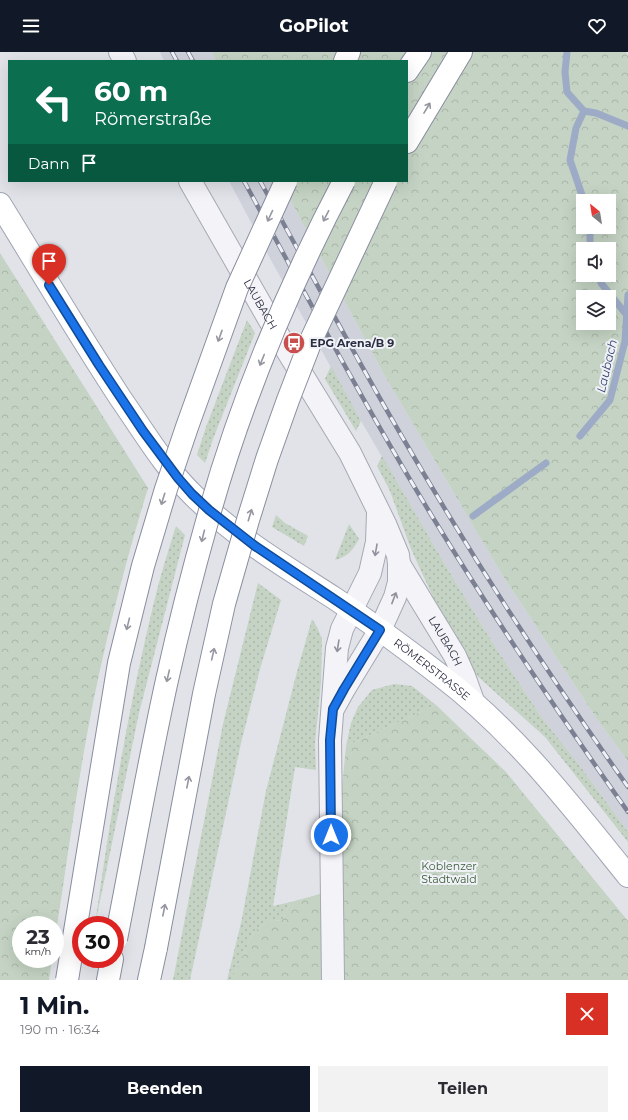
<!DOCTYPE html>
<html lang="de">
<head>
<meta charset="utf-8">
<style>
	:root { --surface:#fff; --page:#f2f2f3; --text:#2b2b33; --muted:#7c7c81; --accent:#111827 }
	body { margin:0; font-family:Montserrat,sans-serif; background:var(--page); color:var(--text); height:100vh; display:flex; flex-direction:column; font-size:15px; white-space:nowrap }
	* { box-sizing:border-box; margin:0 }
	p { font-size:13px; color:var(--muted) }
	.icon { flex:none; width:22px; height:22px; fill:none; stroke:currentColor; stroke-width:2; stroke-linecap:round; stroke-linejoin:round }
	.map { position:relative; height:928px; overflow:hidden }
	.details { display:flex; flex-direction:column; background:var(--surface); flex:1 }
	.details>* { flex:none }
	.banner { position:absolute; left:8px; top:8px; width:400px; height:122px; border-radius:0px; box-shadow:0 4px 16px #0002; background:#0b6e4f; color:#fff; overflow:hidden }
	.needle { width:26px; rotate:330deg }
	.fabs { position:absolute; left:576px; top:142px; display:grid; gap:8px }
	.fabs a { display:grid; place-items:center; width:40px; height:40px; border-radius:0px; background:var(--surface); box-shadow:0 4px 16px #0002; font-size:20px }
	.speed { position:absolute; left:12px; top:864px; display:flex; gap:8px; font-size:20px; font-weight:700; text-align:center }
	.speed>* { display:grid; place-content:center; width:52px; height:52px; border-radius:50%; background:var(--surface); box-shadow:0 4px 16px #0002; line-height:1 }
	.speed small { font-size:10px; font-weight:400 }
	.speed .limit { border:6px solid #d22; background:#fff; color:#111 }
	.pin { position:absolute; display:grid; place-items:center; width:34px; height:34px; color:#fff; margin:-41px -17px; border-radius:50% 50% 50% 0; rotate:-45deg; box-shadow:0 0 4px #0007 }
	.pin .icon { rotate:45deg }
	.me { position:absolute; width:44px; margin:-22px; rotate:0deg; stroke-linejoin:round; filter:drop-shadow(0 0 3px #0008) }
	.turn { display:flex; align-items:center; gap:14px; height:84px; padding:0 20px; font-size:18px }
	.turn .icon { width:52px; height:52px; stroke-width:2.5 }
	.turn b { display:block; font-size:28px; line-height:34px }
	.then { display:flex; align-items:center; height:38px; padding:0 20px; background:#0003; gap:8px; font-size:15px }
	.round { display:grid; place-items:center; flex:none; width:42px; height:42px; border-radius:0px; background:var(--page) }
	.headline { display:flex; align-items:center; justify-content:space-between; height:68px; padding:0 20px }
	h1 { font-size:24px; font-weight:700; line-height:30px; color:var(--accent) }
	.action { display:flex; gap:8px; margin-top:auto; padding:8px 20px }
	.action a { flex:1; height:46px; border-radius:0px; background:var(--accent); color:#fff; font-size:16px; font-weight:700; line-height:46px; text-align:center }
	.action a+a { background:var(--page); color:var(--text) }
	header { display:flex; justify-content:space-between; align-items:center; height:52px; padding:0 20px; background:var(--accent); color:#fff; font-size:18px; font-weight:700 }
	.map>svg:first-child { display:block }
	.built { fill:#cfd2db }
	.grass { fill:url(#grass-dots) }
	.forest { fill:url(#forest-crowns); fill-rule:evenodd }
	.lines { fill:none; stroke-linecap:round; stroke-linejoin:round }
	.stream { stroke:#9eabc7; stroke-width:7 }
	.minor-casing { stroke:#a6a9b3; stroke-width:24 }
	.major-casing { stroke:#a1a5b4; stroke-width:24 }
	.highway-casing { stroke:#898e9f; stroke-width:24 }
	.minor { stroke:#f4f4f8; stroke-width:22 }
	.major { stroke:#fff; stroke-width:22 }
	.highway { stroke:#fff; stroke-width:22 }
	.rail-casing { stroke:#7b8092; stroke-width:4.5 }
	.rail { stroke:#f1f2f7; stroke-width:3; stroke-dasharray:9; stroke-linecap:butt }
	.highway-bridge-casing { stroke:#898e9f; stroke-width:24; stroke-linecap:butt }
	.highway-bridge { stroke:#fff; stroke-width:22 }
	.oneway { stroke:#9496a0 }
	.oneway2 { stroke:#8f919c }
	.route-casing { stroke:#114b97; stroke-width:10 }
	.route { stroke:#1a73e8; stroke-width:7 }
	.labels { text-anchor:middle; stroke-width:4; stroke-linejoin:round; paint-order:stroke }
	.street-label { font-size:11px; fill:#2a2e40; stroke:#f1f2f7 }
	.poi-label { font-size:11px; font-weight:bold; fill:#2a2e40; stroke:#f1f2f7; text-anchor:start }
	.park-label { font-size:11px; fill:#395b38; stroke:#f1f2f7 }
	.water-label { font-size:12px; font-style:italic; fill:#364772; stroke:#f1f2f7 }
</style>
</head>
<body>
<header><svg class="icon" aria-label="menu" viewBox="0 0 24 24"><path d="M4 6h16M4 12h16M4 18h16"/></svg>GoPilot<svg class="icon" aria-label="heart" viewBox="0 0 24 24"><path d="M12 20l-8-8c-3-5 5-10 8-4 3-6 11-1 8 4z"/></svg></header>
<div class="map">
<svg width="628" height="928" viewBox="0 0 628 928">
	<defs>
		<pattern id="grass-dots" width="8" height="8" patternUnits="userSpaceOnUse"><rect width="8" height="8" fill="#c4d3c3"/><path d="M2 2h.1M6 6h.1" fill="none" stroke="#a9b5a9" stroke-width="1.8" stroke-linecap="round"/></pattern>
		<pattern id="forest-crowns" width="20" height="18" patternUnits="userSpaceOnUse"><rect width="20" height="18" fill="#c4d3c3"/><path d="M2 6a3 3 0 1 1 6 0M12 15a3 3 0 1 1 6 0" fill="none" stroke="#a9b5a9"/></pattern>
	</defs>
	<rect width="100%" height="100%" fill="#e1e3e9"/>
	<path class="built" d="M160,0H212L216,9H164Z
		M229,129H280L386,326L503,524L597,667L628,709V780L577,710L542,666L494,593L447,516L361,369L272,210Z"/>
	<path class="grass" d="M247,268L255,281L213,387L205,411L197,403L206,375Z
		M331,314L361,369L356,379L325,327Z
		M382,404L447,516L494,593L542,666L577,710L628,780V790L545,685L464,612L411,497L390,439L377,414Z
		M276,463L285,471L308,484L304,494L272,475Z
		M349,472L359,487C352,499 349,504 335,508Z
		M176,474L185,483L139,661L95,873C110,765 128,657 154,550C160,525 168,499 176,474Z
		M258,531L281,548L260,617L241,691L190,928H173L223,672Z
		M312,567L317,575L322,587L321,630L315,691L316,718L295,715L273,854L291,850L282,868L266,870L254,880L231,928H227L241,871L266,739L298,616Z
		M394,632L412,634L436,653L346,694L351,671L358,655L372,638Z"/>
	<path class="forest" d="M212,0H626L628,4V709L597,667L503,524L386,326L280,129H407V9H216ZM583,149H609V175H583ZM583,197H609V223H583ZM583,245H609V271H583Z
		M0,201L148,436C124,515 103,596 88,677C75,747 66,817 55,887V873H21V907H52L49,928H0Z
		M436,653L506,720L628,869V928H231L254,880L266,870L282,868L291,850L320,842H342V736L346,694Z"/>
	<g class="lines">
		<path class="stream" d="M567,0L565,20L567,40L584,59L596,61L628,74
			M584,59L576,76L570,108L584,149
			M590,175V190L592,197
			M599,223L601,231L626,262
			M580,384L610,348L625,289L628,243
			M473,464L546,411"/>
		<g class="minor-casing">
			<g id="minor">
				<path d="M120,0L125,9"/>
				<path id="s1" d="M190,129L285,295L350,401L385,472L398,503L399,512V530L395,545L380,578L344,637L333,657"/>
				<path id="s2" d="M399,512L455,604L464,624L473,649"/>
				<path d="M333,928L330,688L337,596L342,577L370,521L377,490L378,462"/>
			</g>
		</g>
		<g class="major-casing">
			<g id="major">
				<path id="s3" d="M0,152C40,217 79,283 121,347C144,380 165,416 194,444C235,485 286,515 334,546C370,570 405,596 440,623C514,679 570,752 628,824"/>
			</g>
		</g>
		<g class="highway-casing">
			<path id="highway" d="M345,9L349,0
				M407,19L420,0
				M407,90L461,0
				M108,928L112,907
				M149,928L156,896"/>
		</g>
		<use href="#minor" class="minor"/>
		<use href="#major" class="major"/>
		<use href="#highway" class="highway"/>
		<g class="rail-casing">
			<path id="rail" d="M172,0L177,9
				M188,0L193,9
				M244,129C306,243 367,358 435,469C496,569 561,665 628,760
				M260,129C308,215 354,303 404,388C473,507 548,622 628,735"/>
		</g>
		<use href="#rail" class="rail"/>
		<g class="highway-bridge-casing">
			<path id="highway-bridge" d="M116,887C133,801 148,714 167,628C179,574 193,519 208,466C240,351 289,234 344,129
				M156,896L204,642L224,552L248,468L267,407L288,348L312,286L386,129
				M67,928L119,611L143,514L166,437L187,375L237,236L286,129"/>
		</g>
		<use href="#highway-bridge" class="highway-bridge"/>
	</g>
	<defs><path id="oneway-shaft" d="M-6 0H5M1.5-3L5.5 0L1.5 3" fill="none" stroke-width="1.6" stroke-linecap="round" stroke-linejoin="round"/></defs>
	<g class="oneway">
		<use href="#oneway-shaft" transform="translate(427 56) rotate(-59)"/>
		<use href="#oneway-shaft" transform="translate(270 164) rotate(115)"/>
		<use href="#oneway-shaft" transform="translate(326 164) rotate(117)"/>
		<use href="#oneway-shaft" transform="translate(220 284) rotate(110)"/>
		<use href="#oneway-shaft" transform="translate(262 308) rotate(112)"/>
		<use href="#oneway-shaft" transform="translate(163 447) rotate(107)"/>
		<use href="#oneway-shaft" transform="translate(250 463) rotate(-73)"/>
		<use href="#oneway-shaft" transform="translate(203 484) rotate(104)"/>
		<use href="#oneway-shaft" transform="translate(128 572) rotate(104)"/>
		<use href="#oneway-shaft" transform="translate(213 602) rotate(-77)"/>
		<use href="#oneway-shaft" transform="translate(168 624) rotate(103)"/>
		<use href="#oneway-shaft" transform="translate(188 730) rotate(-79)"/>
		<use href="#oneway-shaft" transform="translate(164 858) rotate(-79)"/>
	</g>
	<g class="oneway2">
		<use href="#oneway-shaft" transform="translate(376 498) rotate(100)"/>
		<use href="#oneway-shaft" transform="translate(394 546) rotate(-69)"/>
		<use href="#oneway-shaft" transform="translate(338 594) rotate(99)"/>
	</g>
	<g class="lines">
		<g class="route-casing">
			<path id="route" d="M49,233L99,313L143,379L178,426L192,442L209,458L255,494L380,578L344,637L333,657L330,688L331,783"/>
		</g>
		<use href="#route" class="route"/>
	</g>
	<defs>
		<g id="bus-disc" transform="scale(1.15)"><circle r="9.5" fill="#c84f4d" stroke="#f1f2f7"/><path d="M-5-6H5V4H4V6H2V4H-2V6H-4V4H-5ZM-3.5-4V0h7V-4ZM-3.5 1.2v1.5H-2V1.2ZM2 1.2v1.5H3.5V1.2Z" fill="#fff"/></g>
	</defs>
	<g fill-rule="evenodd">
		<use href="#bus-disc" x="294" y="291"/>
	</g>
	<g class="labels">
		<g class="street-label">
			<text dy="4" stroke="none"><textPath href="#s1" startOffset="142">LAUBACH</textPath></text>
			<text dy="4" stroke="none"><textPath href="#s2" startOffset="90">LAUBACH</textPath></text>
			<text dy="4" stroke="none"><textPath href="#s3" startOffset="646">RÖMERSTRASSE</textPath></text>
		</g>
		<g class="poi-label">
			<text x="310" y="295">EPG Arena/B 9</text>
		</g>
		<g class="park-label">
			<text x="449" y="818">Koblenzer<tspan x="449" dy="13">Stadtwald</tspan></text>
		</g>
		<g class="water-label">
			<text transform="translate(607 314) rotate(-77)" y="4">Laubach</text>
		</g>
	</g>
</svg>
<div class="fabs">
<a><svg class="needle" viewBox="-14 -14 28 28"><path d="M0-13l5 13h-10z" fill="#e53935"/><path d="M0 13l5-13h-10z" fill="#7c7c81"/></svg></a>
<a><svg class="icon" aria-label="sound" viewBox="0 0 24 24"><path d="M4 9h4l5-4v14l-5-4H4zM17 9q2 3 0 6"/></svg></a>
<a><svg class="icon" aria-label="layers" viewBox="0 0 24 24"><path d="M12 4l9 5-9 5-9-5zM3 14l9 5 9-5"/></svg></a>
</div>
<div class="speed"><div>23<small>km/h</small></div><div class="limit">30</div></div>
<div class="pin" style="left:49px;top:233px;background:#d93025"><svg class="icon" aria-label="arrive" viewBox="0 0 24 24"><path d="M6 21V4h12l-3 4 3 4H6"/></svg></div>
<svg class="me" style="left:331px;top:783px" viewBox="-20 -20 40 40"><circle r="17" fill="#1a73e8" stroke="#fff" stroke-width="3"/><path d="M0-11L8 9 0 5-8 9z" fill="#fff"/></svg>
<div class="banner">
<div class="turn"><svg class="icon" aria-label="left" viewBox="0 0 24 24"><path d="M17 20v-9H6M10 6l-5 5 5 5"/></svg><div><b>60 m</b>Römerstraße</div></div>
<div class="then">Dann<svg class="icon" aria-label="arrive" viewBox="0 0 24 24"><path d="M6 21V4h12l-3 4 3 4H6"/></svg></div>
</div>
</div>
<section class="details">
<div class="headline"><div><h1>1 Min.</h1><p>190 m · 16:34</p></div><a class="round" style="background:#d93025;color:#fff"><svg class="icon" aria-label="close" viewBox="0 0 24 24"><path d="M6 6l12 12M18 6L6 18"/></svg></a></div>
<div class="action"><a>Beenden</a><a>Teilen</a></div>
</section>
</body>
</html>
